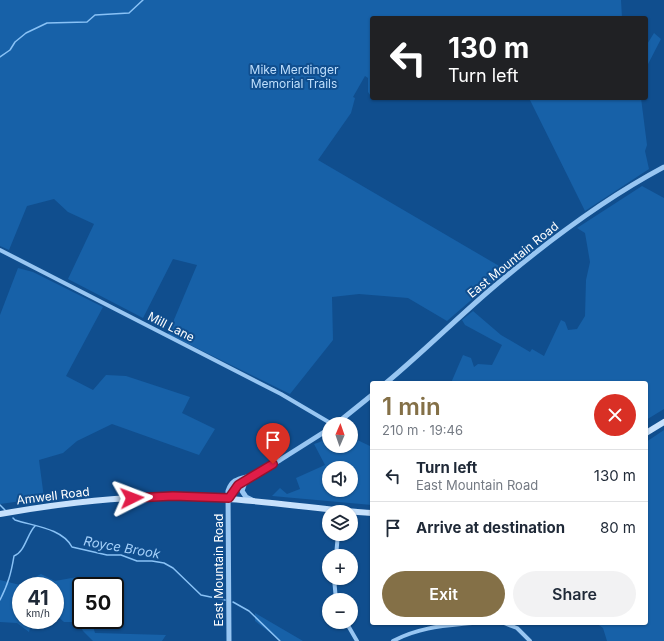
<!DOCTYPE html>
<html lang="en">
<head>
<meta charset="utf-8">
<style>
	:root { --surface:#fff; --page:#f2f2f3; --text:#1f2937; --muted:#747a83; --line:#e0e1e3; --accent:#847047 }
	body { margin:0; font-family:Inter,sans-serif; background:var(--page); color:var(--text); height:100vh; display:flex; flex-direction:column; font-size:15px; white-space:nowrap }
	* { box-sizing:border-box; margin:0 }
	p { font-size:13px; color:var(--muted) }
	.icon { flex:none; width:22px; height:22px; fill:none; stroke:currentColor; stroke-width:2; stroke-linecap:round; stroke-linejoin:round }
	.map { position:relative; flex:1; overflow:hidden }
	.side { position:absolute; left:370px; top:381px; width:278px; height:244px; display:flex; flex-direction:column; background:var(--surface); border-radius:4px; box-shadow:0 1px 3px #0004 }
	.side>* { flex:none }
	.guide { position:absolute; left:370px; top:16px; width:278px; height:84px; border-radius:4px; box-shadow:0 1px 3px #0004; background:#202124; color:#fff; overflow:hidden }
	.needle { width:26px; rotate:2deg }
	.fabs { position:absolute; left:322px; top:417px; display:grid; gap:8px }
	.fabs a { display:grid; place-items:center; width:36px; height:36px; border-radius:50%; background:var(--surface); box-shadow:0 1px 3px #0004; font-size:20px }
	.speed { position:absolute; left:12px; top:577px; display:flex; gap:8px; font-size:20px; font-weight:700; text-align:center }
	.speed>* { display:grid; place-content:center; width:52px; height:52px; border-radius:50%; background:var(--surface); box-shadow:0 1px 3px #0004; line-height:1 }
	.speed small { font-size:10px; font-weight:400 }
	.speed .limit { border:2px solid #111; border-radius:6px; background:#fff; color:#111 }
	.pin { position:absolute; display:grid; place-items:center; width:34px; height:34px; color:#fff; margin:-41px -17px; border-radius:50% 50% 50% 0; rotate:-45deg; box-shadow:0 0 4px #0007 }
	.pin .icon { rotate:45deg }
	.me { position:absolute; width:44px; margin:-22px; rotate:87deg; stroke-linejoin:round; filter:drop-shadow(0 0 3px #0008) }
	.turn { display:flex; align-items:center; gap:14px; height:84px; padding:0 12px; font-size:18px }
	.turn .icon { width:52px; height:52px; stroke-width:2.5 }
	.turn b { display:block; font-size:28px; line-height:34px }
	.round { display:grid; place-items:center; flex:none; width:42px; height:42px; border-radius:21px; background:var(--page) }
	.headline { display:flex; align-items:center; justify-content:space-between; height:68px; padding:0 12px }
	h1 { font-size:24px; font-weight:600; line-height:30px; color:var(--accent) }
	.primary-button { display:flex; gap:8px; margin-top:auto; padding:8px 12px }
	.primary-button a { flex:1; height:46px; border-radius:24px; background:var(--accent); color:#fff; font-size:16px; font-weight:600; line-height:46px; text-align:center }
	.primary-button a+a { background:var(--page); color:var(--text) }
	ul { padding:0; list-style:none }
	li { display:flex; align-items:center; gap:12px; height:52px; padding:0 12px; border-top:1px solid var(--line) }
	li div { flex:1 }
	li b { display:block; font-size:15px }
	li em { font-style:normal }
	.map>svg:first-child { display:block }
	.green { fill:#1761a8; fill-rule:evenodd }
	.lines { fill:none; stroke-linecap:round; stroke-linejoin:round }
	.stream { stroke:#89c2f6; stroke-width:1.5 }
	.minor { stroke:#98c6f2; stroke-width:4 }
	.tertiary { stroke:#98c6f2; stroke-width:5 }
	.secondary { stroke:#c7e1fc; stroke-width:6 }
	.route-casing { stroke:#92132f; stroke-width:10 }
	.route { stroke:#e11d48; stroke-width:7 }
	.labels { text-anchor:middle; stroke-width:4; stroke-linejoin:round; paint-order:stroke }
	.park-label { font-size:12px; fill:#bfdffd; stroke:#104e8e }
	.street-label { font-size:12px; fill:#fff; stroke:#104e8e }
	.water-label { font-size:13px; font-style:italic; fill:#a4d0fa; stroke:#104e8e }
</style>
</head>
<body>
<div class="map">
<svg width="664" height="641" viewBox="0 0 664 641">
	<rect width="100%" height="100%" fill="#104e8e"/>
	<path class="green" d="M0,0H621L622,18H372V98H374L373,99L368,92V78L365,76L353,97L355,98L351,113L318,160L506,270L447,321L408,298L359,294L332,297L333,340L290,394L168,334L197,265L173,259L143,318L68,279L94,224L68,212L54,199L27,206L9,250L0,246Z
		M654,33L661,39L646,68V46Z
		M529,98H641L647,145L645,151L649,169L585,211Z
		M642,186L664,198V409L646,420V383H451L463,355L471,358L474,367L478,364L492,365L502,345L465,325L462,320L473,311L501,335L530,352L532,349L544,356L561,320L565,322L568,330L577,329L585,316L586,280L590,262L585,233L577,228Z
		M18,268L33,272L103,307L66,376L93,390L106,375L126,376L190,397L182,413L215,429L199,455L112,424L77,441L63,453L39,460L44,498L0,504V315Z
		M664,430V641H607L603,628L596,623H646V442Z
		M329,435V446H351V437L372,447V505L272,496L280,488L287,494L300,489L296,478L325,465L314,444L320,442ZM329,468H351V490H329Z
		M41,574L55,581L77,577L81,590V620H91L95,633L166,635L162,641H93L83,631L78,622H64L55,614V586H21V620H32L29,632L17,623L0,622V580L20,585Z
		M255,613L303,641H281L255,621Z"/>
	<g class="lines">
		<path class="stream" d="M0,57L10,50L15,42L26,33L47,23L87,22L95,15L129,13L143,0
			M0,505L5,510
			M13,518L15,520C33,526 62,528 72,547L107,555H121L137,561H152L164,563L173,568L201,595L225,600
			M0,600C8,584 11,574 14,556C25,552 27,534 35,526
			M233,602L249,611L280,641"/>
		<path class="minor" d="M0,250L281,394L332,424
			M336,556L338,534
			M334,578L336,600
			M346,622L357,641
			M504,623L517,628L530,641
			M393,641C420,627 443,626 472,623"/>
		<path class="tertiary" d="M386,383C422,353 455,320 490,290C544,244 602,200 664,167
			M336,424L372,395
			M245,482L242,491L246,497L252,500
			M229,499L238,485L250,476L280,460L329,429
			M229,641L228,491C232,479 239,479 250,476"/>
		<path class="secondary" d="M646,433L664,422
			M0,514C62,503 127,495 190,497C251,498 311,509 372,513"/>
	</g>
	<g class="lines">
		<g class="route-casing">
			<path id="route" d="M132,498L173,496L229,498L238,485L273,464"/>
		</g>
		<use href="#route" class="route"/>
	</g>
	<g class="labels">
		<g class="park-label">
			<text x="294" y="74">Mike Merdinger<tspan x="294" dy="14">Memorial Trails</tspan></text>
		</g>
		<g class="street-label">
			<text transform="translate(513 260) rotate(-39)" y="4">East Mountain Road</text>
			<text transform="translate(171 327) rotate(27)" y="4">Mill Lane</text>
			<text transform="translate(53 496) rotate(-7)" y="4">Amwell Road</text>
			<text transform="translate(219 570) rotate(-90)" y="4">East Mountain Road</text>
		</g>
		<g class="water-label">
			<text transform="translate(122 547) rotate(10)" y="5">Royce Brook</text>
		</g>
	</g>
</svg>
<div class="fabs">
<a><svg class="needle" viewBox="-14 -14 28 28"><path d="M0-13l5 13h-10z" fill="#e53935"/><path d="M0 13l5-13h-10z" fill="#747a83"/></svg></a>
<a><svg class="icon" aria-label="sound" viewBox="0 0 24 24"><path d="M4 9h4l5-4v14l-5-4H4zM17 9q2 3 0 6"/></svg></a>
<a><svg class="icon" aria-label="layers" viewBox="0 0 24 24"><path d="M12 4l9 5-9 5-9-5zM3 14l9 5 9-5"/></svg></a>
<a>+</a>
<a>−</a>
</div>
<div class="speed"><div>41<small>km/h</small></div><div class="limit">50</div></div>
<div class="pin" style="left:273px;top:464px;background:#d93025"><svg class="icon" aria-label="arrive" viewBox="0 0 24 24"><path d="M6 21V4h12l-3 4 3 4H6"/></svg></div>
<svg class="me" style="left:132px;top:498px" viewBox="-20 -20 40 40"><path d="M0-17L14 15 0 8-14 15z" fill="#e11d48" stroke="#fff" stroke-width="4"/></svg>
<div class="guide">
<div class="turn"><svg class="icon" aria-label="left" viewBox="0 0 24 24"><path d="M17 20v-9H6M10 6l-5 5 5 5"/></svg><div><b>130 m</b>Turn left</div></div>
</div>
<section class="side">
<div class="headline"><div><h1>1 min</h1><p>210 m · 19:46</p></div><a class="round" style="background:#d93025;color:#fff"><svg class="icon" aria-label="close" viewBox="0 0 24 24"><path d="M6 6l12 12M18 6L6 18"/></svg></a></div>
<ul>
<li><svg class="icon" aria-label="left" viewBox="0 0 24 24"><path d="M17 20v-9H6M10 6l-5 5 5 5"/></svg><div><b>Turn left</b><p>East Mountain Road</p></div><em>130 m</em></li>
<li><svg class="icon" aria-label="arrive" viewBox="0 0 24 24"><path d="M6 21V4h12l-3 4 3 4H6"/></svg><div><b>Arrive at destination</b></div><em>80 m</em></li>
</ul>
<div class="primary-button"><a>Exit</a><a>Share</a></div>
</section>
</div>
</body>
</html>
